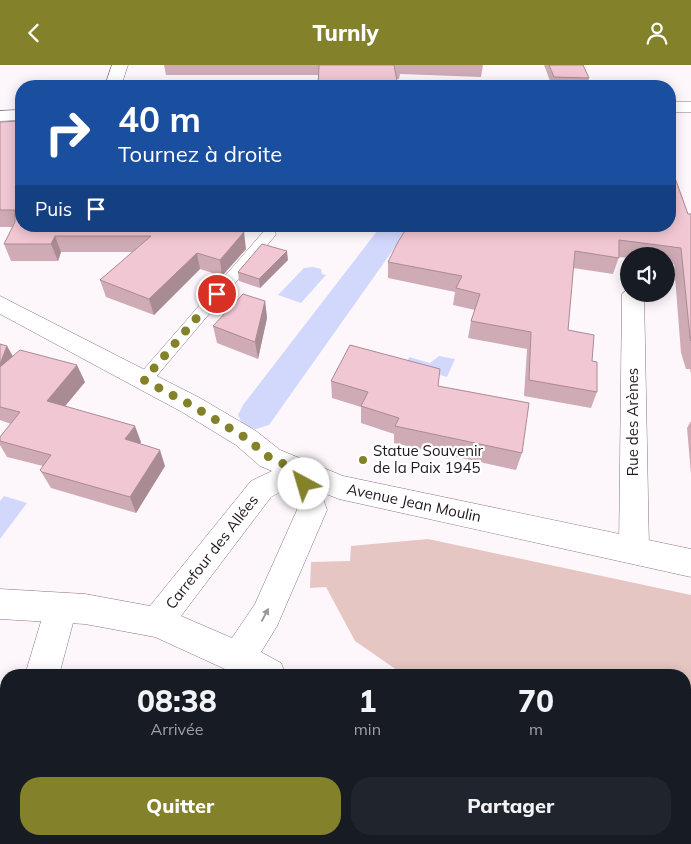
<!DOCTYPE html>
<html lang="fr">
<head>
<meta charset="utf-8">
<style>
	:root { --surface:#171b24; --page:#20242c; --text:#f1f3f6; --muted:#9ea1a6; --accent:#83822b }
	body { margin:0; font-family:Mulish,sans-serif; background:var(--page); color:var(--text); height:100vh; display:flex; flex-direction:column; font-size:19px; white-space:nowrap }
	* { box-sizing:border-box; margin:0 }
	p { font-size:16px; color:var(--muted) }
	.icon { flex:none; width:28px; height:28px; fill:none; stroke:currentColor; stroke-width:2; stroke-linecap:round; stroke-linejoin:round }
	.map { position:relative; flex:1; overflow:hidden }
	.details { position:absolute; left:0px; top:604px; width:691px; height:176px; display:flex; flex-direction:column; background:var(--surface); border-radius:20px 20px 0 0; box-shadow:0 2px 12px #0003 }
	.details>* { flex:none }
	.hud { position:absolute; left:15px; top:15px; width:661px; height:152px; border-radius:20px; box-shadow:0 2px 12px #0003; background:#1a4fa0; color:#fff; overflow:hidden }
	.buttons { position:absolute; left:620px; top:182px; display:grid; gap:10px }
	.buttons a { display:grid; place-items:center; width:55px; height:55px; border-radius:50%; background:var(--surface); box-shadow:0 2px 12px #0003; font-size:25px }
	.pin { position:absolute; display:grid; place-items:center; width:42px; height:42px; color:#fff; margin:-21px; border:2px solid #fff; border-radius:50%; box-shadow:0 1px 5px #0007 }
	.me { position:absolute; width:55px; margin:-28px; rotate:321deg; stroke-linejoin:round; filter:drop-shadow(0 0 4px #0008) }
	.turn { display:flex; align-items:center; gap:18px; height:105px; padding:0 20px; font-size:22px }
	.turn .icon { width:65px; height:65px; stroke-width:2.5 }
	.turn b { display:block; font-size:35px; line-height:42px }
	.then { display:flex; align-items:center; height:48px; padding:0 20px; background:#0003; gap:10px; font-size:19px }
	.eta { display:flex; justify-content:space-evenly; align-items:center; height:85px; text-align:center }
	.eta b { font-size:30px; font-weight:800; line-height:35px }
	.button { display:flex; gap:10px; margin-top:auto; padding:10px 20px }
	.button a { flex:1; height:58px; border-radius:20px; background:var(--accent); color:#fff; font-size:20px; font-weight:800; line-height:58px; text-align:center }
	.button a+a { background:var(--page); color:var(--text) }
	header { display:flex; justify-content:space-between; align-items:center; height:65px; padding:0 20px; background:var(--accent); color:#fff; font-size:22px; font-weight:800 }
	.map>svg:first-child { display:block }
	.green { fill:#e5c6c2 }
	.water { fill:#d1d8fc }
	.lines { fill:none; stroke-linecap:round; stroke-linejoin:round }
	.canal { fill:#d1d8fc; fill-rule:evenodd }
	.lane-casing { stroke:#8b7186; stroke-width:1 }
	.street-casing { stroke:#8b7186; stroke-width:1 }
	.secondary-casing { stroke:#8b7186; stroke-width:1 }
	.lane { fill:#fff; fill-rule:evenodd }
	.street { fill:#fff; fill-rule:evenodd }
	.secondary { fill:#fff; fill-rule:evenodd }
	.wall { fill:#cfabb5 }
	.shaded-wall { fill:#a98b94 }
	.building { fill:#f1c7d3; stroke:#a98b94 }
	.oneway { fill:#9b969a }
	.route { stroke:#83822b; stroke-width:9; stroke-dasharray:0 16.2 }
	.poi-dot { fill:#83822b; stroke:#fff; stroke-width:2 }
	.labels { text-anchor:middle; stroke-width:4.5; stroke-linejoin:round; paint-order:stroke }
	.street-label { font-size:15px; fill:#20161f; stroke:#fff }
	.poi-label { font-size:15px; fill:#20161f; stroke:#fff; text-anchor:start }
</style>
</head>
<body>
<header><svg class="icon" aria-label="back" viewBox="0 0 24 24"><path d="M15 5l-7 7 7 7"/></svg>Turnly<svg class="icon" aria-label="person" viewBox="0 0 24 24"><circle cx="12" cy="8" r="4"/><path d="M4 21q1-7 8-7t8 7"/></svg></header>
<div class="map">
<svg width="691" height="779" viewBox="0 0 691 779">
	<rect width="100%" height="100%" fill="#fdf7fc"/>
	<path class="green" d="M428,474L691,530V779H647L640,774H685V610H404L355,576L326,522L310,523L311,497L350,496L351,481Z"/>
	<path class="water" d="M313,202L321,204L322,209L326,210L301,238L278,230L304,203Z
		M439,291L455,294L447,312L406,300L409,292L430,298Z
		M4,431L27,438L0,474V436Z"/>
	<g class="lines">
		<path class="canal" d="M381,161H410L269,360L256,364L243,360L238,350L243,340Z"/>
		<g class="lane-casing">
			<path id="lane" d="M269,165L274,166L276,169L274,172L150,319H138L136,315L138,311L264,166Z"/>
		</g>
		<g class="street-casing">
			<path id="street" d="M112,0H128L121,21H105Z
				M629,223V229H644L649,485L645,494L634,498L623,494L619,485L622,229Z
				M61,528L72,533L77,543L59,610H25L45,543L50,533Z
				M6,720V774H14L0,779V722Z"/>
		</g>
		<g class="secondary-casing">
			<path id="secondary" d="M670,37H691V47H670Z
				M21,45V55L0,56V46Z
				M0,231L200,333L256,366L280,385L343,411L691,484V512L339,434L321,427L327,445L277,561L261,587L281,598L286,610H238L155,572L85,559L0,554V524L85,529L150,541L251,416L272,406L260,401L236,380L182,347L0,249ZM291,422L297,445L255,539L232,573L181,551L271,432Z
				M486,774H531L533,779H488Z"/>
		</g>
		<use href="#lane" class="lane"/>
		<use href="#street" class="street"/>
		<use href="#secondary" class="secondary"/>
	</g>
	<path class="wall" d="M164,0H483L481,12L400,9L399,14L318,10H166Z
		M544,0H583L589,13L587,21H552Z
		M0,57L21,161H223L246,184L222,211L200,204L154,250L106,232L100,215L133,187H61L58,196H11L4,179L13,162H0Z
		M688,149H691V309L690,304H686L681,288L674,199L666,198V191H629V193L619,192L613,209L573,203L568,265L592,296L597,327L591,343L524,331L527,284L468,273L471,256L475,245L453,240L455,227L388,213V197L406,165L392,161H670Z
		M288,195L260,223L239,216L238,207Z
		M265,236L267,253L258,294L217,278L213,261Z
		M0,279L7,281L13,291L85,317L65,341L141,377L140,379L165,401L136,448L51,423L40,405L43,401L7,392L0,380V372L11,359L0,355Z
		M331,316L438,321L522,388L516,405L394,378V369L361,358V342L332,333Z
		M691,356V409L687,363Z"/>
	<path class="shaded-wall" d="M244,167L246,184L222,211L220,195Z
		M55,171L61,187L58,196L51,179Z
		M287,186L288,195L260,223L259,214Z
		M197,188L200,204L154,250L149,234Z
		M265,236L267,253L258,294L255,277Z
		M7,281L16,298L0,309V299Z
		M77,300L85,317L56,352L47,336Z
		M135,361L141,377L131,391L125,374Z
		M160,385L165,401L136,448L130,432Z
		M264,774H270V779H264Z"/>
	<path class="building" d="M319,0H394L398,21H318Z
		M549,0H583L589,13L554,12Z
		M21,56V161H222L244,167L220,195L197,188L149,234L100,215L151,171H55L51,179H4L15,157V145H0V57Z
		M670,99L688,149H691V276L690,272L681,183L619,175V193L575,186L568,265L594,270L592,296L597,297V327L529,315L531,267L471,256L480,229L456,223L462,211L388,197L398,177L408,161H670Z
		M262,179L287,186L259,214L238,207Z
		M243,229L265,236L255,277L213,261Z
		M0,279L7,281L0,299Z
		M350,280L440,304L438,321L529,338L522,388L395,361L399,353L361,341L368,327L331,316Z
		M20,285L77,300L47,336L135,361L125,374L160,385L130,432L42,407L40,405L51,390L0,376V372L20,347L0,342V302Z
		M33,774H264V779H31Z
		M386,774H422L429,779H386Z"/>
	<defs><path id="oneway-solid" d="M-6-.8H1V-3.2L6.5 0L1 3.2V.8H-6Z" transform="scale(1.25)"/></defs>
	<use class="oneway" href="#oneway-solid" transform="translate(265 550) rotate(-62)"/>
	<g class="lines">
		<path class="route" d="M217,229L144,315L191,340L246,373L270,393L300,406L304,419"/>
	</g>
	<circle class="poi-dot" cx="363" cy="395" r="5"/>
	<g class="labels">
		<g class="street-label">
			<text transform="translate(633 357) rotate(-90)" y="5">Rue des Arènes</text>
			<text transform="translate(414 438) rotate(12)" y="5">Avenue Jean Moulin</text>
			<text transform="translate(212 487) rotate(-52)" y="5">Carrefour des Allées</text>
		</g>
		<g class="poi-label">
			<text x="373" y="391">Statue Souvenir<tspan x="373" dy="17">de la Paix 1945</tspan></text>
		</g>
	</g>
</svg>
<div class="buttons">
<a><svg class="icon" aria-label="sound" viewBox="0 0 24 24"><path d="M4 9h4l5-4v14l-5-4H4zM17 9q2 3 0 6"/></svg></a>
</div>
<div class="pin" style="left:217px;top:229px;background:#d93025"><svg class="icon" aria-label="arrive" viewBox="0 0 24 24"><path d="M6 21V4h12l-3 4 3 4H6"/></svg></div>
<svg class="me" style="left:304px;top:419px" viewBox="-20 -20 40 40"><circle r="19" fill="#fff"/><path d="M0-13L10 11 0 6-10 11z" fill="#83822b"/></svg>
<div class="hud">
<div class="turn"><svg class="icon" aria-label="right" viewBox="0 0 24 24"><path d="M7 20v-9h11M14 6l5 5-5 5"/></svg><div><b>40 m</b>Tournez à droite</div></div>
<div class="then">Puis<svg class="icon" aria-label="arrive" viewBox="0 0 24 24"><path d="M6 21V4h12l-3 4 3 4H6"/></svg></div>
</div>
<section class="details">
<div class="eta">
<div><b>08:38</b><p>Arrivée</p></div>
<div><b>1</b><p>min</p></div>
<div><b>70</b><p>m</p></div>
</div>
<div class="button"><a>Quitter</a><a>Partager</a></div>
</section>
</div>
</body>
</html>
